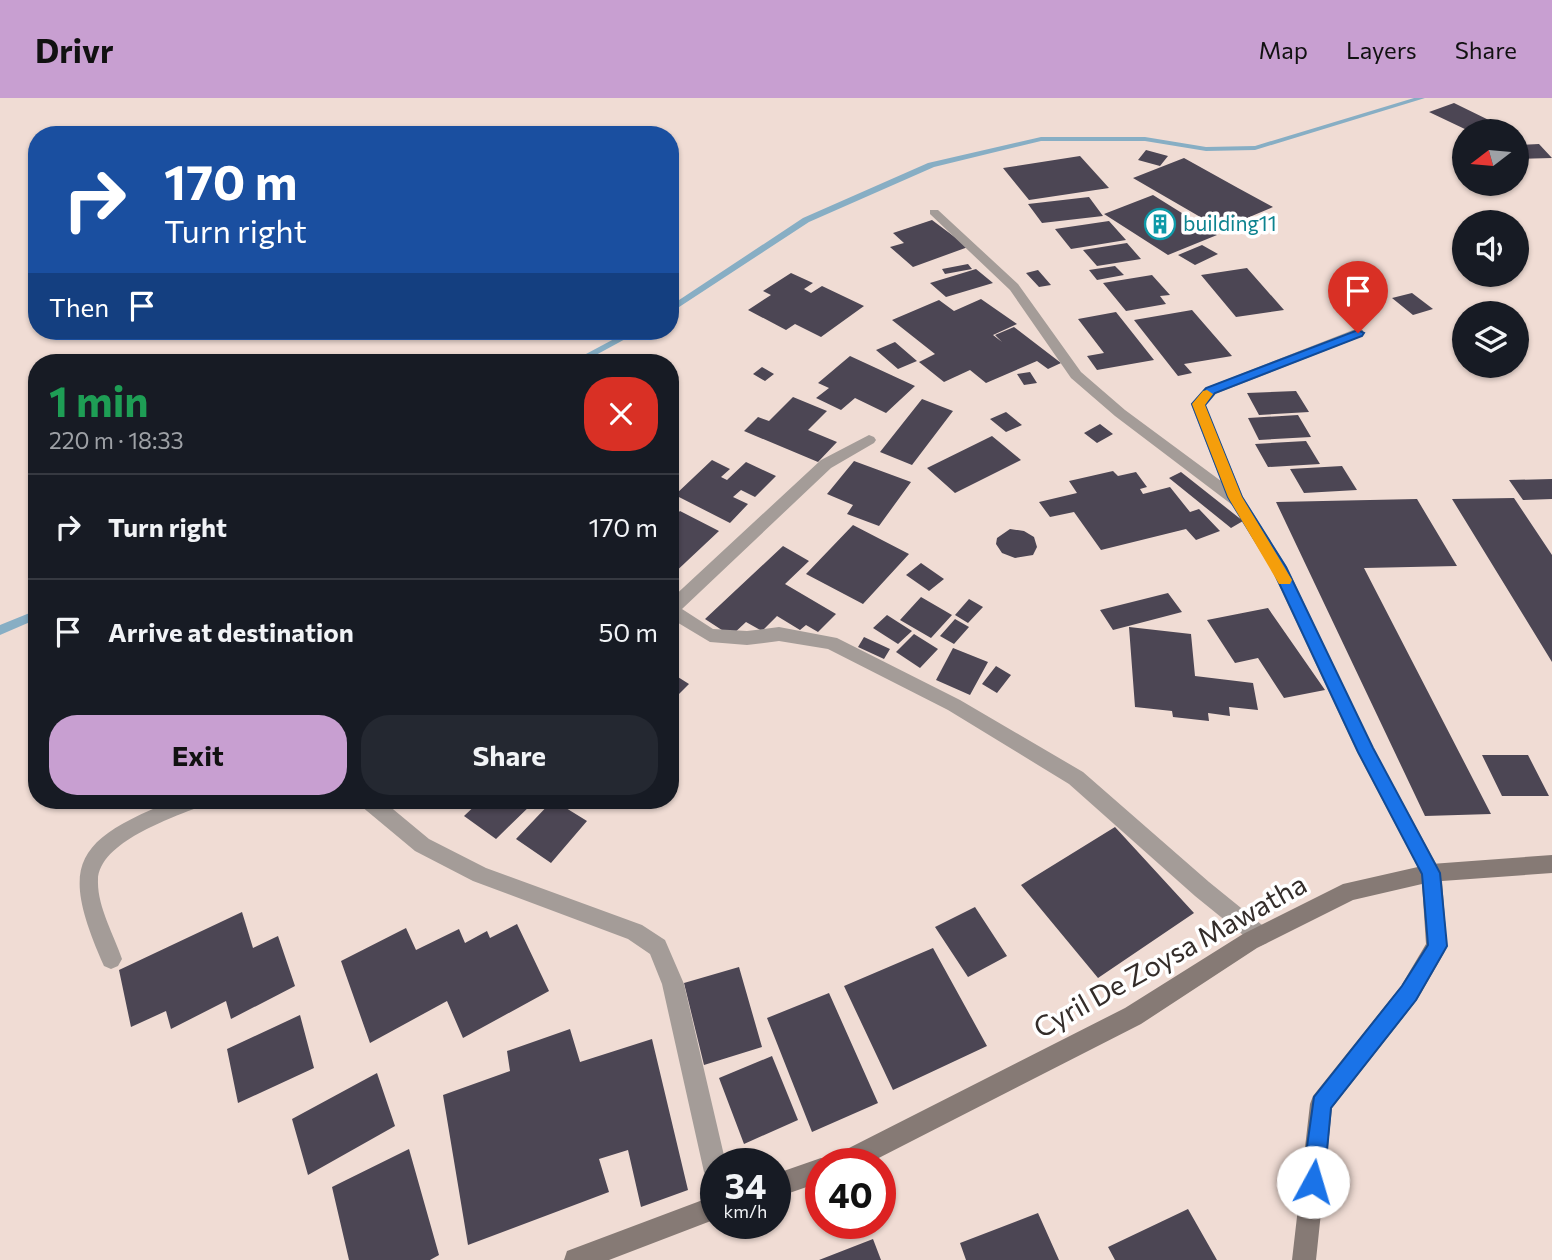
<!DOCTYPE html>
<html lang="en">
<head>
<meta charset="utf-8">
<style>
	:root { --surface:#171b24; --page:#242831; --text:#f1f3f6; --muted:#9ea1a6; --line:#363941; --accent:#c89fd1 }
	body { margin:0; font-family:Commissioner,sans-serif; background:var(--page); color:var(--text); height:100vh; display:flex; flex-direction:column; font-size:26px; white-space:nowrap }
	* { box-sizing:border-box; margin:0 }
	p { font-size:23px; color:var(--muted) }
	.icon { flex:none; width:38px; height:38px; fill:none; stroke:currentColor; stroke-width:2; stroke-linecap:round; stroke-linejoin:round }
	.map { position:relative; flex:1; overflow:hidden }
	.sheet { position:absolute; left:28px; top:256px; width:651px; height:455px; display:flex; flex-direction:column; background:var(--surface); border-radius:28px; box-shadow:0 2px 5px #0004 }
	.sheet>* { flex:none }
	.hud { position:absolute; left:28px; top:28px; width:651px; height:214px; border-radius:28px; box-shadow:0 2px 5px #0004; background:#1a4fa0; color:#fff; overflow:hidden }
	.needle { width:46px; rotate:254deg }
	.buttons { position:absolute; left:1452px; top:21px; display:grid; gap:14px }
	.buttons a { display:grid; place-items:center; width:77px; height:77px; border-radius:50%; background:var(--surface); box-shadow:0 2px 5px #0004; font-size:35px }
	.speed { position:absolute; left:700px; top:1050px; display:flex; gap:14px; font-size:35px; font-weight:700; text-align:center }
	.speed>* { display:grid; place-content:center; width:91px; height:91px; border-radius:50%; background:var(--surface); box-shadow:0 2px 5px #0004; line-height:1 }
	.speed small { font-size:18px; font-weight:400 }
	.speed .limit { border:10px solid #d22; background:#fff; color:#111 }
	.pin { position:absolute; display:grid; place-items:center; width:60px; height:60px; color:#fff; margin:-72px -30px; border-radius:50% 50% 50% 0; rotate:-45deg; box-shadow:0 0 7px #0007 }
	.pin .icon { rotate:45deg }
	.me { position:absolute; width:77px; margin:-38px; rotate:6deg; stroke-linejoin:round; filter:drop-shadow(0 0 5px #0008) }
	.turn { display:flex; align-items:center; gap:24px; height:147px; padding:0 21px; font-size:32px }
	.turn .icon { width:91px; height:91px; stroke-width:2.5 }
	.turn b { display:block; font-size:49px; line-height:60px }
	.then { display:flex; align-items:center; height:66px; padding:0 21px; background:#0003; gap:14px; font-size:26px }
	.round { display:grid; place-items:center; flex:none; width:74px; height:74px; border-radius:28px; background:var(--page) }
	.overview { display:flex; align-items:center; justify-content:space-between; height:119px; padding:0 21px }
	h1 { font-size:42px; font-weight:700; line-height:52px; color:#1e9e55 }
	.button { display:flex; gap:14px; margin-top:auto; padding:14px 21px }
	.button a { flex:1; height:80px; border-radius:28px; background:var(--accent); color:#111; font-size:28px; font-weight:700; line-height:80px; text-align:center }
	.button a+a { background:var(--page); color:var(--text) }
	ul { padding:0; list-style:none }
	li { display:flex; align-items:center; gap:21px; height:105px; padding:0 21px; border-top:2px solid var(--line) }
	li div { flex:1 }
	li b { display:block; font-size:26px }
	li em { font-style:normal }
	header { display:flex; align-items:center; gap:42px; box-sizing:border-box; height:98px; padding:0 35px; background:var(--accent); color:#111 }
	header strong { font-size:33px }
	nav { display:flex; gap:38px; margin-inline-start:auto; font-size:24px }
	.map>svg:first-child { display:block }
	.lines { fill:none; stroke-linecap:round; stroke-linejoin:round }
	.stream { fill:#87aec4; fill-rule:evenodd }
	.building { fill:#4c4654 }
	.street { fill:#a49c98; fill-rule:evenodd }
	.secondary { fill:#867a75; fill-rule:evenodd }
	.route { fill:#1a73e8; stroke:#114b97; stroke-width:2 }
	.slow { fill:#f59e0b }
	.labels { text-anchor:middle; stroke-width:7; stroke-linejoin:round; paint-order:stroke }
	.far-culture-label { font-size:21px; fill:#0d838f; stroke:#fff; text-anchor:start }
	.near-street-label { font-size:28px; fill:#342d2a; stroke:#fff }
</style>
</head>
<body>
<header>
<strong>Drivr</strong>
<nav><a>Map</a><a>Layers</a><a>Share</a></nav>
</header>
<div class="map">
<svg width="1552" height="1162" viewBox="0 0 1552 1162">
	<rect width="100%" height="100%" fill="#f0dcd4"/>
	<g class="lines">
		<path class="stream" d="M1414,0H1425L1255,52L1206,53L1145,43H1041L934,69L809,124L670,215V208L803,120L928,65L1041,39H1145L1206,49L1255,48Z
			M629,233H640L583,264H571Z
			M37,512V521L0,537V527Z"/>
	</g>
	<path class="building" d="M1454,5L1501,28L1486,33H1469L1429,14Z
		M1539,46L1552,60L1517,61V47Z
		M1146,52L1168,58L1160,68L1138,62Z
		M1080,58L1109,90L1029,102L1003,70Z
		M1184,60L1238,90L1273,109L1221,131L1133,80Z
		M1153,97L1217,137L1168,157L1104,116Z
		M1089,99L1103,118L1042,125L1028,106Z
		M932,122L968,149L913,169L890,149L904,145L893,135Z
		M1109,123L1126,142L1071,151L1055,131Z
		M1127,145L1141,161L1097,168L1083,152Z
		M1202,147L1218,156L1195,167L1178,157Z
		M968,166L972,171L945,176L942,171Z
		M1115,168L1124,177L1097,182L1089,172Z
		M1247,170L1284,212L1236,219L1201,177Z
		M976,171L993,185L946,199L930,185Z
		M1038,172L1051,187L1039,189L1026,175Z
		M791,175L813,185L804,191L811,195L822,188L864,208L821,239L795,226L786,232L748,212L771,197L763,193Z
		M1152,177L1170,197L1160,198L1166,206L1126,213L1103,185Z
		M1412,195L1433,211L1413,217L1392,200Z
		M981,201L1017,226L993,237L1002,244L995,237L1014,229L1061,265L1048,271L1037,263L986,285L970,272L944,284L919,264L935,256L892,222L939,202L954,213Z
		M1192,212L1232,258L1184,266L1192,275L1178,278L1134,222Z
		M1116,214L1154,262L1097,272L1087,258L1104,255L1078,221Z
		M895,244L917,263L898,271L876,252Z
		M850,258L915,288L886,315L855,300L841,312L816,300L829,290L818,285Z
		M762,269L774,276L765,283L753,276Z
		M1030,274L1037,285L1024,287L1017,276Z
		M1296,293L1309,314L1259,317L1247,295Z
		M793,299L827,313L808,332L837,344L818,364L744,333L758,319L769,323Z
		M922,301L953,313L912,367L880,354Z
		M1006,314L1022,327L1006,334L990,321Z
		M1298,317L1311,339L1259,342L1248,320Z
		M1100,326L1113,336L1097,345L1084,335Z
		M992,338L1021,362L955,395L927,370Z
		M1306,343L1320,366L1268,369L1255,346Z
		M712,362L730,371L721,379L727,382L746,364L776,378L755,399L741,392L733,399L748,406L730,425L675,397Z
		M854,363L911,384L879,428L847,416L853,407L827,396Z
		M1342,368L1357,392L1304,395L1290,371Z
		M1113,373L1118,378L1136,374L1147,389L1140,391L1143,396L1170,389L1190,414L1199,411L1220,433L1196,442L1186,431L1101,452L1074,414L1050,419L1039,404L1077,395L1069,383Z
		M1181,374L1243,423L1231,430L1169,380Z
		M1552,381V401L1523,402L1509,382Z
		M1514,400L1552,457V564L1452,401Z
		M1417,401L1457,468L1364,470L1491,716L1425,718L1276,404Z
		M680,413L719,433L670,479V422Z
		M853,427L909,456L863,506L806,476Z
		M1010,431L1024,433L1034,439L1037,449L1033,457L1015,460L1002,455L996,446L997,440Z
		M783,448L809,463L785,486L836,516L818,534L806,527L800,532L777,518L762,533L746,524L731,538L705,521Z
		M921,465L944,481L929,493L906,477Z
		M1168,495L1182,514L1113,532L1100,512Z
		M921,499L952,517L931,540L900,522Z
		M969,501L983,509L968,525L955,517Z
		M1268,510L1325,592L1284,600L1258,560L1235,565L1207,522Z
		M887,517L912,533L898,546L873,530Z
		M955,521L969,529L954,546L940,538Z
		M1129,529L1191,536L1195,578L1253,585L1258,612L1229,609L1230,618L1208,615L1209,623L1173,619L1172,613L1135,609Z
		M914,536L938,551L920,570L896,554Z
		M864,539L890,551L884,561L858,549Z
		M953,550L988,564L970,597L936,582Z
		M996,568L1011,577L997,595L982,586Z
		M670,574L689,586L670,605Z
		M1482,657H1528L1549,698H1502Z
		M481,702H536L496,741L464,718Z
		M553,702L587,723L551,765L516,741Z
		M1115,729L1194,815L1098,880L1021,787Z
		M975,809L1007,858L968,879L935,829Z
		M242,814L253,850L278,838L295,888L231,921L226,903L171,931L166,913L131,929L119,872Z
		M517,826L549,893L463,940L447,903L370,945L341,863L406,830L416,852L459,831L465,845L487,833L490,840Z
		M933,850L987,948L893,992L844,888Z
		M739,869L762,949L704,967L684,885Z
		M829,895L878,1005L812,1034L767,920Z
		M300,917L314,970L238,1005L227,951Z
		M570,931L580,964L652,941L688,1092L641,1109L628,1052L599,1061L609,1094L468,1147L443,997L510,973L507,953Z
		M772,958L798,1022L744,1046L719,980Z
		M377,975L395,1028L308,1077L292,1021Z
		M409,1051L439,1157L430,1162H349L332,1089Z
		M1188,1111L1217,1162H1115L1108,1149Z
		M1038,1115L1059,1162H966L960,1145Z
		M873,1141L881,1162H819Z"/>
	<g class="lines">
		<path class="street" d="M930,112H938L1018,186L1081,274L1125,312L1221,383L1191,306L1205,290L1353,232H1363V238L1215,296L1205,307L1243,399L1287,469L1373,650L1438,769L1441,775L1438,781L1431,784L1424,781L1357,654L1271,470L1235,409L1115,318L1071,280L1010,192L930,116Z
			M869,337L874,339L876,342L874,345L831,370L682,511L713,531L747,533L779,529L837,540L960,602L1083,674L1209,784L1267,831L1270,838L1267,845L1260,848L1253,845L1195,798L1069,686L948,612L828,551L779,543L747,547L710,544L670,520V502L821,362Z
			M174,702H204L201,708C172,720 99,744 98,782C97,808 114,837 122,861L118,868L111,871L104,868C59,766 73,743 174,702Z
			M359,702H382L429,741L486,770L642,827L665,842L684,886L726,1066H716V1086L708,1082L704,1074L662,886L650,856L628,841L473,783L415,753L361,708Z"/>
		<path class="secondary" d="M1552,757V775L1442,783L1447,848L1444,855L1417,902L1332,1010L1316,1162H1292L1310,1006L1313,998L1401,888L1426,846L1422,786L1353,802L1257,850L1141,926L867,1066H821V1084L775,1100V1076L821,1060L827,1062L829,1058L849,1050L1125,910L1243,836L1343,786L1431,766Z
			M716,1097V1121L609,1162H564L567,1153Z"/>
	</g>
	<path class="route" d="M1358,232L1364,235L1362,238L1215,295L1205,307L1242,399L1286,469L1373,650L1440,775L1447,848L1416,902L1331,1010L1324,1084L1321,1092L1313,1095L1305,1092L1302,1084L1314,999L1402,888L1428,847L1422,776L1358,654L1272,470L1228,399L1192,306L1206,290Z"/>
	<path class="slow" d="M1207,292L1213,296L1205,307L1242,399L1292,482L1290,486H1279L1228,399L1192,306L1203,293Z"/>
	<defs>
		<g id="building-ring" transform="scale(1.575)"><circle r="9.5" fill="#fff" stroke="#0f9aa8" stroke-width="1.5"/><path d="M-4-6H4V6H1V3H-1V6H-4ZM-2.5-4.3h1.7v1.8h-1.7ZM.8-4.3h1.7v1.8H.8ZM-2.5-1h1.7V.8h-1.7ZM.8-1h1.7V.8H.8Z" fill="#0f9aa8"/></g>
	</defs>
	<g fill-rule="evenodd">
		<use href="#building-ring" x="1160" y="126"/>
	</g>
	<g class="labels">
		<g class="far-culture-label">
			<text x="1183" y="133">building11</text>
		</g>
		<g class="near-street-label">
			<text transform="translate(1170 858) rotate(-29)" y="10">Cyril De Zoysa Mawatha</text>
		</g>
	</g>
</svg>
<div class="buttons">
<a><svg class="needle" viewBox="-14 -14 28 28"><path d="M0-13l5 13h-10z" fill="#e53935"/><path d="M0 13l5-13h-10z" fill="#9ea1a6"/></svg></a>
<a><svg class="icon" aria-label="sound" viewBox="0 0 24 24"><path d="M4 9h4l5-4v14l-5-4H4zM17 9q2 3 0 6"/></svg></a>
<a><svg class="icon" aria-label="layers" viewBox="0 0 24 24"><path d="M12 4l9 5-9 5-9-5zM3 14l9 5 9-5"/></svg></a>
</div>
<div class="speed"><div>34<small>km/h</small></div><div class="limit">40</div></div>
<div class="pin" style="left:1358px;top:235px;background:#d93025"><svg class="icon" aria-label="arrive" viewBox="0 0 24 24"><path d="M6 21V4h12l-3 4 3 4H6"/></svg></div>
<svg class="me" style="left:1313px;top:1084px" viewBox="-20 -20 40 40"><circle r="19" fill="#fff"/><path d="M0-13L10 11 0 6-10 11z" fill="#1a73e8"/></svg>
<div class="hud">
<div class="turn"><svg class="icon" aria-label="right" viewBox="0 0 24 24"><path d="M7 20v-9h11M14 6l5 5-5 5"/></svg><div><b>170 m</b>Turn right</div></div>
<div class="then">Then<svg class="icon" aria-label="arrive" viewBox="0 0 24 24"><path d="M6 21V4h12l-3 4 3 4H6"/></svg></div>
</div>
<section class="sheet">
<div class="overview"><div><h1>1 min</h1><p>220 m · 18:33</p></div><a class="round" style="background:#d93025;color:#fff"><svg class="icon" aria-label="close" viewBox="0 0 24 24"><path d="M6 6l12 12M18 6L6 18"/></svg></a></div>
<ul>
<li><svg class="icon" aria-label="right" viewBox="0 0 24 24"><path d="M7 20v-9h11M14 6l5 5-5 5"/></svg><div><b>Turn right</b></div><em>170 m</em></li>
<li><svg class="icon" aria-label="arrive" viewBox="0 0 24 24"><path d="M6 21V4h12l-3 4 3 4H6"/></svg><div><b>Arrive at destination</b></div><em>50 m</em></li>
</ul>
<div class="button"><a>Exit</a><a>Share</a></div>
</section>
</div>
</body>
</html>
